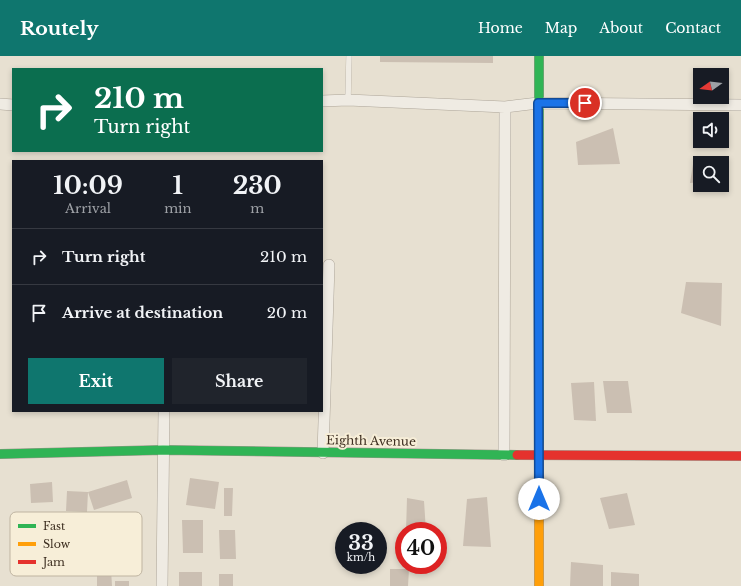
<!DOCTYPE html>
<html lang="en">
<head>
<meta charset="utf-8">
<style>
	:root { --surface:#171b24; --page:#20242c; --text:#f1f3f6; --muted:#9ea1a6; --line:#363941; --accent:#0f766e }
	body { margin:0; font-family:"Libre Baskerville",serif; background:var(--page); color:var(--text); height:100vh; display:flex; flex-direction:column; font-size:15px; white-space:nowrap }
	* { box-sizing:border-box; margin:0 }
	p { font-size:13px; color:var(--muted) }
	.icon { flex:none; width:22px; height:22px; fill:none; stroke:currentColor; stroke-width:2; stroke-linecap:round; stroke-linejoin:round }
	.map { position:relative; flex:1; overflow:hidden }
	.sheet { position:absolute; left:12px; top:104px; width:311px; height:252px; display:flex; flex-direction:column; background:var(--surface); border-radius:0px; box-shadow:0 2px 6px #0003 }
	.sheet>* { flex:none }
	.banner { position:absolute; left:12px; top:12px; width:311px; height:84px; border-radius:0px; box-shadow:0 2px 6px #0003; background:#0b6e4f; color:#fff; overflow:hidden }
	.needle { width:26px; rotate:256deg }
	.fabs { position:absolute; left:693px; top:12px; display:grid; gap:8px }
	.fabs a { display:grid; place-items:center; width:36px; height:36px; border-radius:0px; background:var(--surface); box-shadow:0 2px 6px #0003; font-size:20px }
	.speed { position:absolute; left:335px; top:466px; display:flex; gap:8px; font-size:20px; font-weight:700; text-align:center }
	.speed>* { display:grid; place-content:center; width:52px; height:52px; border-radius:50%; background:var(--surface); box-shadow:0 2px 6px #0003; line-height:1 }
	.speed small { font-size:10px; font-weight:400 }
	.speed .limit { border:6px solid #d22; background:#fff; color:#111 }
	.pin { position:absolute; display:grid; place-items:center; width:34px; height:34px; color:#fff; margin:-17px; border:2px solid #fff; border-radius:50%; box-shadow:0 1px 4px #0007 }
	.me { position:absolute; width:44px; margin:-22px; rotate:0deg; stroke-linejoin:round; filter:drop-shadow(0 0 3px #0008) }
	.turn { display:flex; align-items:center; gap:14px; height:84px; padding:0 16px; font-size:18px }
	.turn .icon { width:52px; height:52px; stroke-width:2.5 }
	.turn b { display:block; font-size:28px; line-height:34px }
	.eta { display:flex; justify-content:space-evenly; align-items:center; height:68px; text-align:center }
	.eta b { font-size:24px; font-weight:800; line-height:28px }
	.button { display:flex; gap:8px; margin-top:auto; padding:8px 16px }
	.button a { flex:1; height:46px; border-radius:0px; background:var(--accent); color:#fff; font-size:16px; font-weight:800; line-height:46px; text-align:center }
	.button a+a { background:var(--page); color:var(--text) }
	ul { padding:0; list-style:none }
	li { display:flex; align-items:center; gap:12px; height:56px; padding:0 16px; border-top:1px solid var(--line) }
	li div { flex:1 }
	li b { display:block; font-size:15px }
	li em { font-style:normal }
	header { display:flex; align-items:center; gap:24px; box-sizing:border-box; height:56px; padding:0 20px; background:var(--accent); color:#fff }
	header strong { font-size:19px }
	nav { display:flex; gap:22px; margin-inline-start:auto; font-size:14px }
	.map>svg:first-child { display:block }
	.building { fill:#cbbfb2 }
	.lines { fill:none; stroke-linecap:round; stroke-linejoin:round }
	.lane-casing { stroke:#ada599; stroke-width:6 }
	.street-casing { stroke:#ada599; stroke-width:12 }
	.fast-casing { stroke:#9c958a; stroke-width:10 }
	.slow-casing { stroke:#9c958a; stroke-width:10 }
	.jam-casing { stroke:#9c958a; stroke-width:10 }
	.lane { stroke:#efebe3; stroke-width:5.5 }
	.street { stroke:#efebe3; stroke-width:11 }
	.fast { stroke:#30b455; stroke-width:9 }
	.slow { stroke:#ff9f0a; stroke-width:9 }
	.jam { stroke:#e5322d; stroke-width:9 }
	.route-casing { stroke:#114b97; stroke-width:10 }
	.route { stroke:#1a73e8; stroke-width:7 }
	.labels { text-anchor:middle; stroke-width:4; stroke-linejoin:round; paint-order:stroke }
	.street-label { font-size:12px; fill:#3d2e20; stroke:#f7eed8 }
	.key { fill:#f7eed8; stroke:#bfb4a1; stroke-width:1 }
	.key-label { font-size:11px; fill:#3d2e20 }
</style>
</head>
<body>
<header>
<strong>Routely</strong>
<nav><a>Home</a><a>Map</a><a>About</a><a>Contact</a></nav>
</header>
<div class="map">
<svg width="741" height="530" viewBox="0 0 741 530">
	<rect width="100%" height="100%" fill="#e7e0d1"/>
	<path class="building" d="M380,0H493V7L380,6Z
		M613,72L620,108L578,109L576,86Z
		M725,101L724,125H722V107H700V126L690,127L694,102Z
		M686,226L722,227L721,270L681,257Z
		M603,325H628L632,357H607Z
		M594,326L596,365L574,364L571,327Z
		M190,422L219,426L215,453L186,449Z
		M127,424L132,442L94,454L88,436Z
		M52,426L53,446L31,447L30,428Z
		M224,432H233L232,460H224Z
		M67,435L88,436L87,456L66,455Z
		M627,437L635,469L609,473L600,442Z
		M487,441L491,491L463,490L467,443Z
		M407,442L424,445L426,475H406Z
		M182,464H203V497H183Z
		M219,474H235L236,503H220Z
		M571,506L603,509V530H570Z
		M97,513H111L112,530H97Z
		M390,513H409L408,530H390Z
		M179,516H202V530H179Z
		M611,516L639,518V530H611Z
		M219,518H233V530H219Z
		M115,525H129V530H115Z"/>
	<g class="lines">
		<g class="lane-casing">
			<path id="lane" d="M348,44L349,0"/>
		</g>
		<g class="street-casing">
			<path id="street" d="M322,45L348,44L505,51L538,47L741,49
				M0,48L13,49
				M323,397L329,209
				M504,399L505,51
				M162,530L164,355"/>
		</g>
		<g class="fast-casing">
			<path id="fast" d="M539,0V387
				M0,398L163,394L517,399"/>
		</g>
		<g class="slow-casing">
			<path id="slow" d="M539,387V530"/>
		</g>
		<g class="jam-casing">
			<path id="jam" d="M517,399L741,400"/>
		</g>
		<use href="#lane" class="lane"/>
		<use href="#street" class="street"/>
		<use href="#fast" class="fast"/>
		<use href="#slow" class="slow"/>
		<use href="#jam" class="jam"/>
	</g>
	<g class="lines">
		<g class="route-casing">
			<path id="route" d="M539,443L538,47H585"/>
		</g>
		<use href="#route" class="route"/>
	</g>
	<g class="labels">
		<g class="street-label">
			<text transform="translate(371 385) rotate(1)" y="4">Eighth Avenue</text>
		</g>
	</g>
	<rect x="10" y="456" width="132" height="64" rx="6" class="key"/>
	<rect x="18" y="468" width="18" height="4" fill="#30b455"/>
	<rect x="18" y="486" width="18" height="4" fill="#ff9f0a"/>
	<rect x="18" y="504" width="18" height="4" fill="#e5322d"/>
	<g class="key-label">
		<text x="43" y="474">Fast</text>
		<text x="43" y="492">Slow</text>
		<text x="43" y="510">Jam</text>
	</g>
</svg>
<div class="fabs">
<a><svg class="needle" viewBox="-14 -14 28 28"><path d="M0-13l5 13h-10z" fill="#e53935"/><path d="M0 13l5-13h-10z" fill="#9ea1a6"/></svg></a>
<a><svg class="icon" aria-label="sound" viewBox="0 0 24 24"><path d="M4 9h4l5-4v14l-5-4H4zM17 9q2 3 0 6"/></svg></a>
<a><svg class="icon" aria-label="search" viewBox="0 0 24 24"><circle cx="10" cy="10" r="6"/><path d="M15 15l6 6"/></svg></a>
</div>
<div class="speed"><div>33<small>km/h</small></div><div class="limit">40</div></div>
<div class="pin" style="left:585px;top:47px;background:#d93025"><svg class="icon" aria-label="arrive" viewBox="0 0 24 24"><path d="M6 21V4h12l-3 4 3 4H6"/></svg></div>
<svg class="me" style="left:539px;top:443px" viewBox="-20 -20 40 40"><circle r="19" fill="#fff"/><path d="M0-13L10 11 0 6-10 11z" fill="#1a73e8"/></svg>
<div class="banner">
<div class="turn"><svg class="icon" aria-label="right" viewBox="0 0 24 24"><path d="M7 20v-9h11M14 6l5 5-5 5"/></svg><div><b>210 m</b>Turn right</div></div>
</div>
<section class="sheet">
<div class="eta">
<div><b>10:09</b><p>Arrival</p></div>
<div><b>1</b><p>min</p></div>
<div><b>230</b><p>m</p></div>
</div>
<ul>
<li><svg class="icon" aria-label="right" viewBox="0 0 24 24"><path d="M7 20v-9h11M14 6l5 5-5 5"/></svg><div><b>Turn right</b></div><em>210 m</em></li>
<li><svg class="icon" aria-label="arrive" viewBox="0 0 24 24"><path d="M6 21V4h12l-3 4 3 4H6"/></svg><div><b>Arrive at destination</b></div><em>20 m</em></li>
</ul>
<div class="button"><a>Exit</a><a>Share</a></div>
</section>
</div>
</body>
</html>
